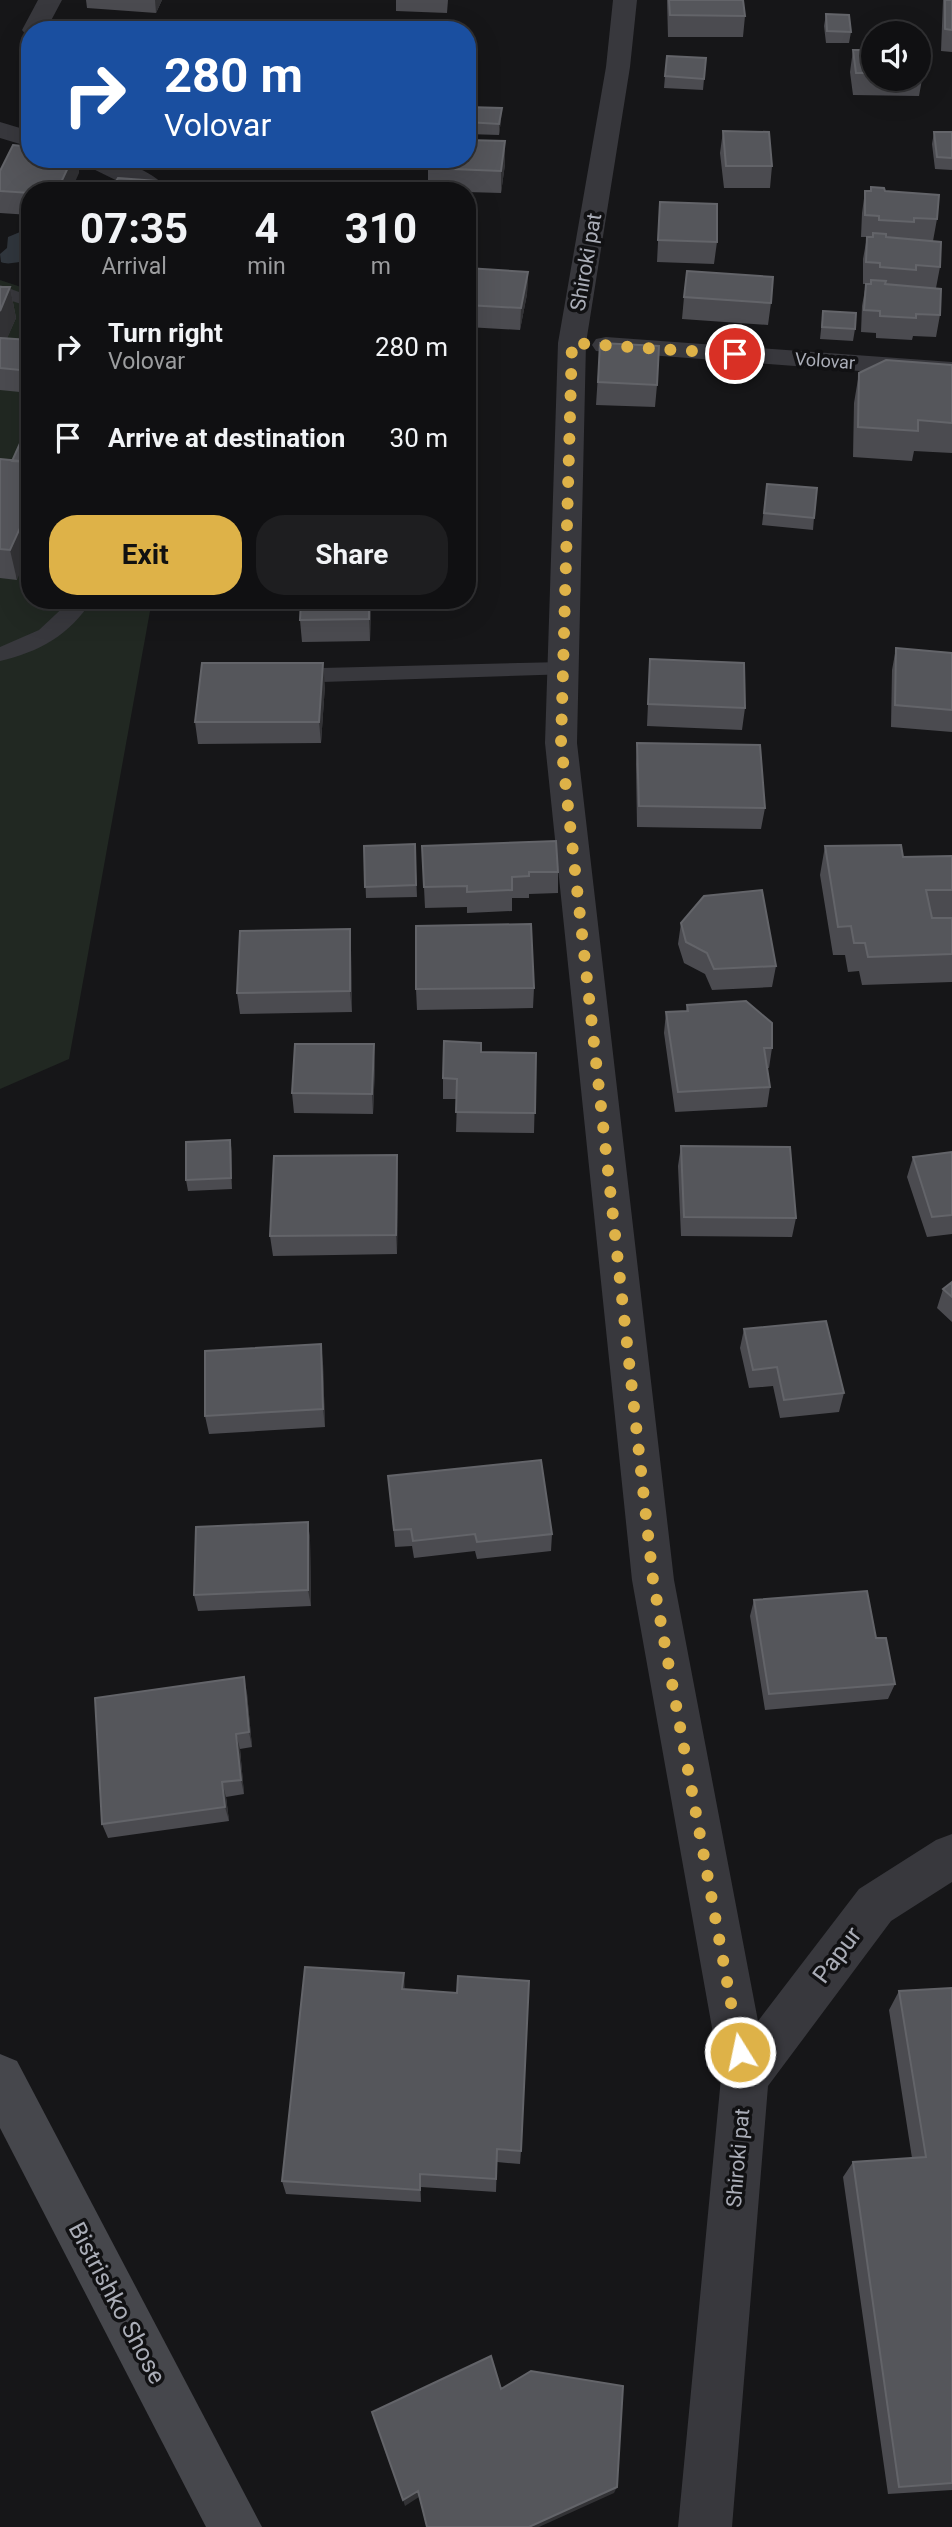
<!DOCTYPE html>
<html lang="en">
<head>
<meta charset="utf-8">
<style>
	:root { --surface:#101012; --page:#1e1e20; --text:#f1f3f6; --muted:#9c9d9f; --line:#303032; --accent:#deb248 }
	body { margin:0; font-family:Roboto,sans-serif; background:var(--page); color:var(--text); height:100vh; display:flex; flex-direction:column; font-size:26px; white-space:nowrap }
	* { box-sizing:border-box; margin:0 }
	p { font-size:23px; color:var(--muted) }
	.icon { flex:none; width:38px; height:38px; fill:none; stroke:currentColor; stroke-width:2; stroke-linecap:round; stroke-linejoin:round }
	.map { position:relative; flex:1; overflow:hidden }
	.side { position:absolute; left:21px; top:182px; width:455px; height:427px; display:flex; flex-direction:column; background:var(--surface); border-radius:28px; box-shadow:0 7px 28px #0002,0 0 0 2px var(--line) }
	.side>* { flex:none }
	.top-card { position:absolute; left:21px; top:21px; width:455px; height:147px; border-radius:28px; box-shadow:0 7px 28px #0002,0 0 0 2px var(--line); background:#1a4fa0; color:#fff; overflow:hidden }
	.buttons { position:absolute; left:861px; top:21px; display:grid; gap:14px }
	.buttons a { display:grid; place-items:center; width:70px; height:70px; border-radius:50%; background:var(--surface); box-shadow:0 7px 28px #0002,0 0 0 2px var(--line); font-size:35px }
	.pin { position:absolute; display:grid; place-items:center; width:60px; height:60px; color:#fff; margin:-30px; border:4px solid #fff; border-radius:50%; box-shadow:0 2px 7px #0007 }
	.me { position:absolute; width:77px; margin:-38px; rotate:350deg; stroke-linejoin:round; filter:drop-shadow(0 0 5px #0008) }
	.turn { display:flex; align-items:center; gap:24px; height:147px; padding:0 28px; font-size:32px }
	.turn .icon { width:91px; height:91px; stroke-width:2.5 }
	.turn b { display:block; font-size:49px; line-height:60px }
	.eta { display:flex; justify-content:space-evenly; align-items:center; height:119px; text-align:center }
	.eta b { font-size:42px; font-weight:700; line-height:49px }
	.action { display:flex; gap:14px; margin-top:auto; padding:14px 28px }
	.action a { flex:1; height:80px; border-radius:28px; background:var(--accent); color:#111; font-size:28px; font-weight:700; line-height:80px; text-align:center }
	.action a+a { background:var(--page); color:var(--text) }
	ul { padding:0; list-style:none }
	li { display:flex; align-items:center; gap:21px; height:91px; padding:0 28px }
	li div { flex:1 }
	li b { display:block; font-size:26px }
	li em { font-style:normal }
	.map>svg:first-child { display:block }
	.green { fill:#212822 }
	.water { fill:#30363d }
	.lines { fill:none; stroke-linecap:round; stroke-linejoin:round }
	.lane { fill:#38383d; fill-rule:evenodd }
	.street { fill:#38383d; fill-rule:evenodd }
	.secondary { fill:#46474c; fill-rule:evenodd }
	.wall { fill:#4b4b50 }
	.shaded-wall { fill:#323235 }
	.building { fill:#55565b; stroke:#636469; stroke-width:2 }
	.route { stroke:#deb248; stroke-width:12; stroke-dasharray:0 21.6 }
	.labels { text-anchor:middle; stroke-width:7; stroke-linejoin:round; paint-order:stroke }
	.far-street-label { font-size:18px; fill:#aaadb7; stroke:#111113 }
	.street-label { font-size:21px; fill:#aaadb7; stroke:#111113 }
	.near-street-label { font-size:24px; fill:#aaadb7; stroke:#111113 }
</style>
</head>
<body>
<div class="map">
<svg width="952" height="2527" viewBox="0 0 952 2527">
	<rect width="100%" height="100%" fill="#161618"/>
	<path class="green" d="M0,280L30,290V600H152L69,1059L0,1089Z"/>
	<path class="water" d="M20,232L30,233V262C19,260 10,266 1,262L0,254L7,248L8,237Z"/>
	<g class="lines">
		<path class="lane" d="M0,285L30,296V307L0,297Z
			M71,600H92C70,635 39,652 0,661V647L39,630Z
			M563,662L571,664L574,669L571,674L322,682L314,680L311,675L314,670L322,668Z"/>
		<path class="street" d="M38,0H62L46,30H30V36L26,35L22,30Z
			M613,0H637L630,67L586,343L577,743L674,1580L758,2021L859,1889L936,1840L952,1834V1882L891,1921L768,2086L732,2527H678L721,2078L632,1580L545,743L558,343L606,67Z
			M0,122L30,131V147L0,138Z
			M79,159C90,159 104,157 115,159C131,163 160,177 170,191H138L83,164Z
			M606,337L952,362V378L596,351L592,345L596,339Z"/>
		<path class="secondary" d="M0,2054L17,2061L262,2527H206L0,2128Z"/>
	</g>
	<path class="wall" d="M86,0H162L156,13L87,8Z
		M396,0H448L447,13L396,11Z
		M667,0H743L745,16L743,37H668Z
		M943,0H952V52L941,51Z
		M826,14L851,32L849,43H826L824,26Z
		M853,50H873V79H919V50L923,74L919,96L853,95L850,72Z
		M706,58L703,90L664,88L665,76Z
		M467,107L501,120L499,135L467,134Z
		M723,131L772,166L770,188H724L720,153Z
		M934,132H952V170L935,169L932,144Z
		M30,159H77L79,173L30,191V215L0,213V171Z
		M505,164L501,193L467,192V191L428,190V168Z
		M865,191H885L937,219L933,241L940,267L936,288L940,315L936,337L913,336L912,340L876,338V333L861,332L862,306L866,284H863V259L867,237H861L862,213Z
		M660,202L717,242L714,264L657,262Z
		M467,268L528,272L527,294L520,330L467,327Z
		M0,287H10L16,318L7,338L30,340V393L0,390Z
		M684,297L771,303L768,325L682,319Z
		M823,311L855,329L853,341L820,339Z
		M600,343L657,385L655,407L596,405Z
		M952,365V453L914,451L912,461L853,457L854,403L859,373Z
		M0,459L17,580L0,578Z
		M767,484L814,518L813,530L762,525Z
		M301,600H371L370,641L302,642L300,620Z
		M896,648L952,653V732L891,727L892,670Z
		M650,659L745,708L742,730L647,726Z
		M325,685L321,743L198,744L195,722Z
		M637,743L765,808L761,829L637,827L636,764Z
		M415,844L417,897L366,898L364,846Z
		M422,846L558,872V893L529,894V898H512V911L467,913V907L425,908Z
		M825,846L903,857L952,856V982L862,985L859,971L848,972L845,955H833L820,875Z
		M681,923L776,966L772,987L712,990L705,974L684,963L678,944Z
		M351,950L352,1012L240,1014L237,993Z
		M534,988L533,1008L417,1010L416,989Z
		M687,1005L772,1048L769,1068H767L770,1087L767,1107L675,1112L664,1033L666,1012L686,1011Z
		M481,1052L536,1053L534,1133L456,1132L457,1099H443V1078Z
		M375,1065L373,1114L294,1113L292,1093Z
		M681,1146L796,1218L792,1237L681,1236L678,1166Z
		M232,1151V1189L188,1191L186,1180Z
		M952,1152V1234L927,1237L907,1177L913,1157Z
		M398,1175L397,1254L273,1256L270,1236Z
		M952,1282V1322L937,1308L943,1289Z
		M744,1329L844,1393L839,1412L780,1418L773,1386L749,1388L740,1348Z
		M323,1363L325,1427L209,1434L205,1416Z
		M390,1493L552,1534L551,1551L477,1559L475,1551L414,1558L412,1546L395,1547Z
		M308,1522L310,1540L311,1606L198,1611L194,1595Z
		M754,1600L876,1638L895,1684L888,1699L765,1710L750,1616Z
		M247,1693L252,1747L240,1749L244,1794L226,1797L229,1821L108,1838L102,1824Z
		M952,1988V2490L888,2494L843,2177L853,2162L912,2158L889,2010L899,1991Z
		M405,1989L521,2151L520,2164L497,2162L496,2192L421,2187V2202L286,2194L282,2181Z"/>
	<path class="shaded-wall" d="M155,0H162L156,13Z
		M502,108L501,120L499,135V124Z
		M505,141V164L501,193V171Z
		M72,159H77L79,173L71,191H57Z
		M156,181L157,191H152Z
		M528,272L527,294L520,330L521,308Z
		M10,287L16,318L0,355V311Z
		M30,506V550L17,580L10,550Z
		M369,600H371L370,641L369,619Z
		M323,663L325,685L321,743L319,722Z
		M350,929L351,950L352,1012L350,991Z
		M374,1044L375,1065L373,1114L372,1094Z
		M230,1140L232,1151V1189L231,1178Z
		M397,1155L398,1175L397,1254L396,1235Z
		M321,1344L323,1363L325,1427L323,1409Z
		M308,1522L310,1540L311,1606L308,1590Z
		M244,1677L247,1693L252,1747L249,1732Z
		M236,1734L240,1749L244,1794L241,1780Z
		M222,1782L226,1797L229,1821L225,1807Z
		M404,1973L405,1990L402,1989Z
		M420,2174L421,2187V2202L420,2190Z
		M617,2487L614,2493L539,2527H529Z
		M418,2491L419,2497L405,2506L403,2500Z"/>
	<path class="building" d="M669,0H743L745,16L670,15Z
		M945,0H952V30L945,29Z
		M826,14L849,15L851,32L827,31Z
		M853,50H873V73H856Z
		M919,50L923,74H919Z
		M667,56L706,58L704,79L665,76Z
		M467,107L502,108L499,124L467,122Z
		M723,131L769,132L772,166H726Z
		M934,132H952V158L937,157Z
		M467,140L505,141L501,171L428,168L429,159H467Z
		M13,145L30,147V159H72L57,191H30V193L0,191V171Z
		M118,178L156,181L152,191H88L92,181L115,183Z
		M871,187L884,188L885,191L939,195L937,219L914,218V222L879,220V216L865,215V191H871Z
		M660,202L717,204V242L658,240Z
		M873,233L886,234V237L941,242L940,267L916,265V270L880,267V263L866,262L867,237H873Z
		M467,268L528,272L521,308L467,305Z
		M687,271L773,277L771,303L684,297Z
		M871,280L886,281L885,284L941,289L940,315L916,314V318L880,316V311L864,310L866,284H871Z
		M0,287H10L0,311Z
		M823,311L856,313L855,329L822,327Z
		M0,338L30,340V371L0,368Z
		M600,343L659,346L657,385L598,382Z
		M886,360L952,365V423L918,420V431L858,427L859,373Z
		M21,441L30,442V462L12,461Z
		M0,459L30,462V506L10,550L0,549Z
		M767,484L817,488L814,518L764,513Z
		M301,600H369V619L300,620Z
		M896,648L952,653V710L895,705Z
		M650,659L744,663L745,708L648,704Z
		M202,663H323L319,722H195Z
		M637,743L760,745L765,808L639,806Z
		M556,841L558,872H529V876L512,877V890L467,892V886L424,887L422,846Z
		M415,844L416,885L365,887L364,846Z
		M901,845L903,857L952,856V890H926L932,918H952V954L868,957L865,943H854L851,926L838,927L825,846Z
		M762,890L776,966L714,969L707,953L686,942L681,923L704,896Z
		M531,924L534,988L416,989V926Z
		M350,929V991L237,993L240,931Z
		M746,1001L772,1023V1048H764L770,1087L678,1092L666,1012L688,1011L687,1005Z
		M444,1041L481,1043V1052L536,1053L535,1113L456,1112L457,1079L443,1078Z
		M295,1044H374L372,1094L292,1093Z
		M230,1140L231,1178L186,1180V1142Z
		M681,1146L790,1147L796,1218L684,1217Z
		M952,1152V1215L932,1217L913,1157Z
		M397,1155L396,1235L270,1236L274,1156Z
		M952,1282V1297L943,1289Z
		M826,1321L844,1393L784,1400L777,1367L753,1370L744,1329Z
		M321,1344L323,1409L205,1416V1351Z
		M541,1460L552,1534L477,1542L475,1534L413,1541L411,1529L394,1530L388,1476Z
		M308,1522V1590L194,1595L196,1527Z
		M867,1591L876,1638H886L895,1684L769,1694L754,1600Z
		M244,1677L249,1732L236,1734L241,1780L222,1782L225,1807L102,1824L95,1698Z
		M305,1967L404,1973L402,1989L457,1993L458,1976L529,1981L521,2151L497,2149L496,2179L420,2174V2190L282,2181Z
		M952,1988V2483L899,2487L853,2162L926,2157L899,1991Z
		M491,2356L501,2389L531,2371L623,2386L617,2487L529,2527H427L418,2491L403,2500L372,2412Z"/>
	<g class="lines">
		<path class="route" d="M735,354L572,343L561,743L653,1580L740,2052"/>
	</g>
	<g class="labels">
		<g class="far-street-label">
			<text transform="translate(825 361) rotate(4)" y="6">Volovar</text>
		</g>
		<g class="street-label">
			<text transform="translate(586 262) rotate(-80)" y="7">Shiroki pat</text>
			<text transform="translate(738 2158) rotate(-85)" y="7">Shiroki pat</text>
		</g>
		<g class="near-street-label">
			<text transform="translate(837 1955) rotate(-53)" y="8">Papur</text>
			<text transform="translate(117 2303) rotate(62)" y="8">Bistrishko Shose</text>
		</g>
	</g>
</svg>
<div class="buttons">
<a><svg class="icon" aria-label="sound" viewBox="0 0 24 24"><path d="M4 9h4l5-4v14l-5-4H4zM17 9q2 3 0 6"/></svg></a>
</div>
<div class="pin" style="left:735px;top:354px;background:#d93025"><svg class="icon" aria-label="arrive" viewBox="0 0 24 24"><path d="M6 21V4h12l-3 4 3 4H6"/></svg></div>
<svg class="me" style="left:740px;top:2052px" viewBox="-20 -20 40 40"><circle r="17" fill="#deb248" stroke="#fff" stroke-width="3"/><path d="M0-11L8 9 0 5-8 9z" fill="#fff"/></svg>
<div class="top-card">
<div class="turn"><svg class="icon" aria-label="right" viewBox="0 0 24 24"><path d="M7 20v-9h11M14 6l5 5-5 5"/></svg><div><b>280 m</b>Volovar</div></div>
</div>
<section class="side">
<div class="eta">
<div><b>07:35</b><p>Arrival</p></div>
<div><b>4</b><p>min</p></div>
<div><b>310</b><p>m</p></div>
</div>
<ul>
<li><svg class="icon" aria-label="right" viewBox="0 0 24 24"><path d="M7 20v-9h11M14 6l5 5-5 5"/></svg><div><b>Turn right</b><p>Volovar</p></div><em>280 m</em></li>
<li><svg class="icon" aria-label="arrive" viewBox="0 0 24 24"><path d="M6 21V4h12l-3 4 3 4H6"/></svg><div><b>Arrive at destination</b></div><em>30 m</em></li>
</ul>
<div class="action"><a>Exit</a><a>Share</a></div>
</section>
</div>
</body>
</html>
